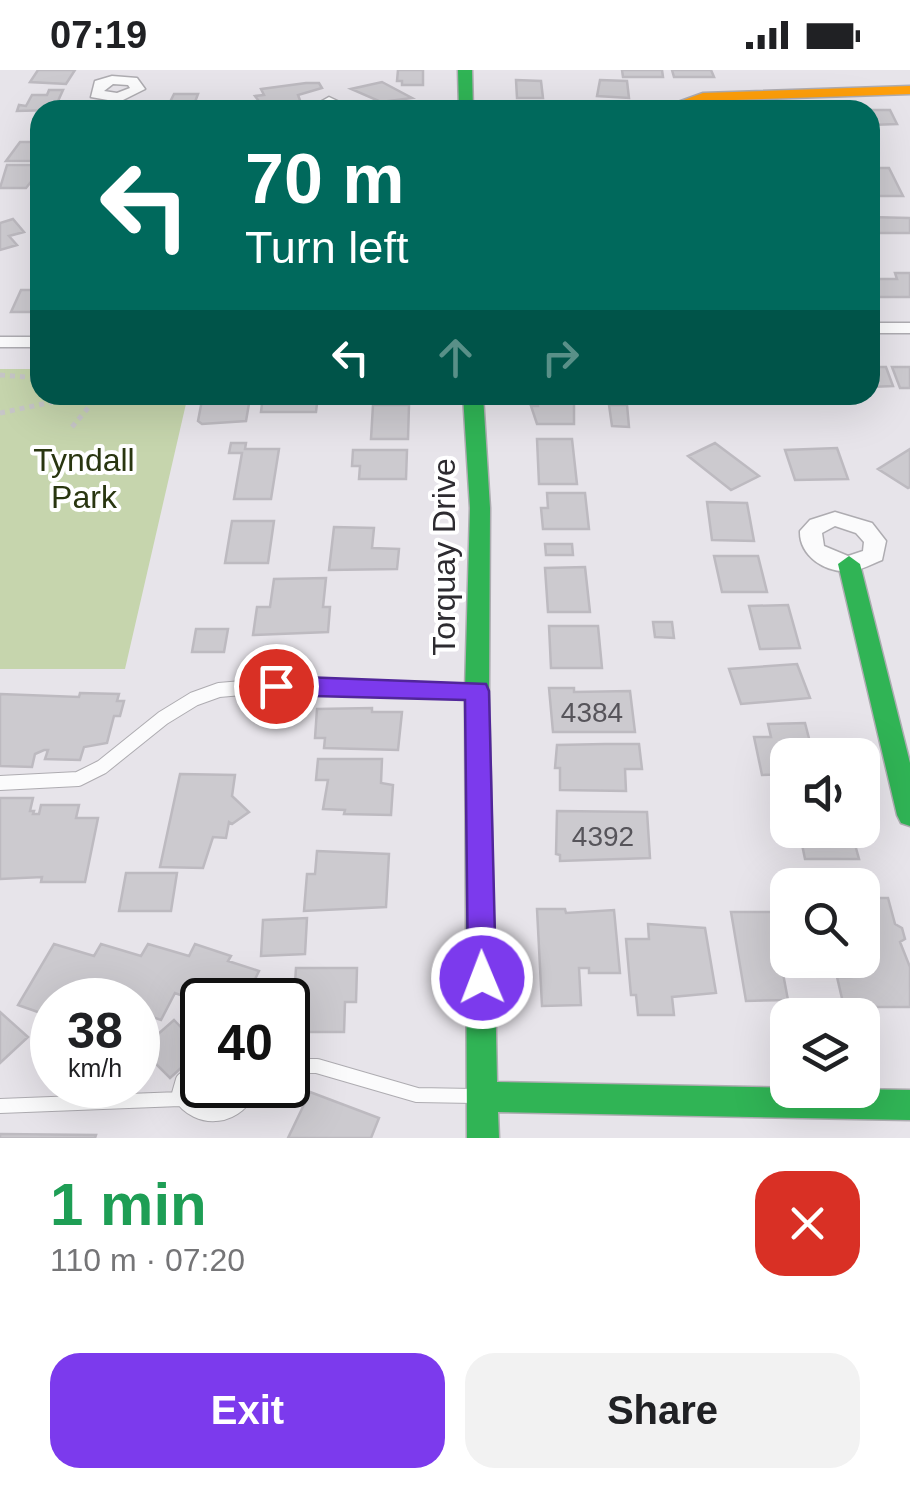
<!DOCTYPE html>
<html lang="en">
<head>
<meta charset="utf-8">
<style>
	:root { --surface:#fff; --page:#f2f2f2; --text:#202124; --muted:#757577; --accent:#7c3aed }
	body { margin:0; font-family:Helvetica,sans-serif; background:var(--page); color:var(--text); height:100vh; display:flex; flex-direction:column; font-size:38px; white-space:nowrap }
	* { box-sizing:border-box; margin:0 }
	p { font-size:32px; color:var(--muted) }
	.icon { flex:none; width:55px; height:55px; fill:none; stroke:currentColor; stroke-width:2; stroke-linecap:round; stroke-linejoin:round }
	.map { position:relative; height:1068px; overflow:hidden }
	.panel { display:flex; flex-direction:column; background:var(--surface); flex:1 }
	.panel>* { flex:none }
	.banner { position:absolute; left:30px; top:30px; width:850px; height:305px; border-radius:30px; box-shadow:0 10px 40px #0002; background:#00695c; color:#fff; overflow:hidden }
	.tools { position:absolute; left:770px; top:668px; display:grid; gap:20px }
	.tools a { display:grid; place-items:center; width:110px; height:110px; border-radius:20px; background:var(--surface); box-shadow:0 10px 40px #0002; font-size:50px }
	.speed { position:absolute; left:30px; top:908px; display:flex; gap:20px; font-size:50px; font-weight:700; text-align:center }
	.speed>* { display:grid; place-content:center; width:130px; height:130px; border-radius:50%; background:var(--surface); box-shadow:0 10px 40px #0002; line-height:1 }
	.speed small { font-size:25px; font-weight:400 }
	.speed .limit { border:5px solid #111; border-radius:15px; background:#fff; color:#111 }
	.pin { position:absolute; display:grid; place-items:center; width:85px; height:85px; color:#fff; margin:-42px; border:5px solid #fff; border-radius:50%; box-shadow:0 2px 10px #0007 }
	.me { position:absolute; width:110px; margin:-55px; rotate:359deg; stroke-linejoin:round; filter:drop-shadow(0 0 8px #0008) }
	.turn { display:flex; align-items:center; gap:35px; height:210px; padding:0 50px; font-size:45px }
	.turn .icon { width:130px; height:130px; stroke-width:2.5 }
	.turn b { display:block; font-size:70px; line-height:85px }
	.lanes { display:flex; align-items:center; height:95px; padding:0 50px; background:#0003; justify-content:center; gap:50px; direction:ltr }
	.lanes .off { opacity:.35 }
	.round { display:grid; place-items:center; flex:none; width:105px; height:105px; border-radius:30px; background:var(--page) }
	.head { display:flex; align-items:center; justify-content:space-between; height:170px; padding:0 50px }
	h1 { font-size:60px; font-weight:600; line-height:75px; color:#1e9e55 }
	.cta { display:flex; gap:20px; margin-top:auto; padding:20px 50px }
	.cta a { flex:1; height:115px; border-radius:30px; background:var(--accent); color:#fff; font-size:40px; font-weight:600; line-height:115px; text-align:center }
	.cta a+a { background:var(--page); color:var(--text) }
	.status { display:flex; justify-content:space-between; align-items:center; height:70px; padding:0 50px; background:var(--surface); direction:ltr }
	.status svg { height:28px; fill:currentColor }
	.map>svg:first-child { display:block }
	.green { fill:#c6d5ad }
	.building { fill:#cccacf; stroke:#bdbac0; stroke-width:2.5 }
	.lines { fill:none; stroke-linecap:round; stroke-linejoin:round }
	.lane-casing { stroke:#aeacb1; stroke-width:16 }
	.street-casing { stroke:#aeacb1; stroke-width:3 }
	.fast-casing { stroke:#aeacb1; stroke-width:3 }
	.slow-casing { stroke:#aeacb1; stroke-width:3 }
	.path { stroke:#c7c6c8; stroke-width:5; stroke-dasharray:5 5; stroke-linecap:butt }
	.lane { stroke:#fbfbfc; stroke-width:14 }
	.street { fill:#fbfbfc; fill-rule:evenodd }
	.fast { fill:#30b455; fill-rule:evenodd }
	.slow { fill:#ff9f0a; fill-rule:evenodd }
	.route { fill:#7c3aed; stroke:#51269a; stroke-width:2.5 }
	.labels { text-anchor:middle; stroke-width:8; stroke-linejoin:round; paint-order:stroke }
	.number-label { font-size:28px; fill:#56545a }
	.park-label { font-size:32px; fill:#293610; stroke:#fff }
	.street-label { font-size:32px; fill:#2d2b30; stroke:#fff }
</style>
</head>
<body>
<div class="status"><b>07:19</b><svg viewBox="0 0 49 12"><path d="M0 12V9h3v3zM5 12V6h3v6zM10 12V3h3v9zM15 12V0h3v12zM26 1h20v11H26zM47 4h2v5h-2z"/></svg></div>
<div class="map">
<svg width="910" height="1068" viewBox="0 0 910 1068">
	<rect width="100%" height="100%" fill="#e7e4ea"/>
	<path class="green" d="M0,299H40V325H188L125,599H0Z"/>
	<path class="building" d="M38,0H75L66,14L30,12Z
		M398,0H423V15H402V11H397Z
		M622,0H662L663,7H623Z
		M672,0H711L714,7H674Z
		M516,10L541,11L543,28H517Z
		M600,10L627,11L629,28L597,26Z
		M382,12L412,28L381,32L351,19Z
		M306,13H319L322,18L298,25L301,33L264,38L255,26L264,25L261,19Z
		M49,20H63L54,40L17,41L19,35L26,36L32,25H47Z
		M174,24H198L192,40H166Z
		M870,40H890L897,54L870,55Z
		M20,72H40V91H6Z
		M7,95H37L33,103H38L26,118H0Z
		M870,98H889L903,126H872Z
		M870,147L910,148V163H876Z
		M13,149L24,162L9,166L17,175L0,180V153Z
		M895,203H910V227H879L872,209H897Z
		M21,220H40V242H11Z
		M870,297H886L893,316L870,317Z
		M892,297H910V318H900Z
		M203,325L250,328L246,351L202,354L198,351Z
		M263,325H318L316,342H261Z
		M714,325H767L768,330H715Z
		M574,327V354H537L531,336H538L537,328Z
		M373,335H409L408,369H371Z
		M609,335H627L629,357L612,356Z
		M537,369H572L577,414H539Z
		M231,373H246L245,379H279L271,429H234L242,383H229Z
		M715,373L759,406L731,420L688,386Z
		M837,378L848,409L795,410L785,380Z
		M910,379V417L908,418L878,399Z
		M353,380H407L406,409H359L360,396H352Z
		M547,423H585L589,459H543L541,438H548Z
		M707,432L747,433L754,471L712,470Z
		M232,451H274L268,493H225Z
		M334,457L374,458L372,478L399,479L397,499L329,500Z
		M545,474H572L573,485H546Z
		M714,486H758L767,522H722Z
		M585,497L590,542H548L545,498Z
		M326,508L323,537H330L328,562L253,565L257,537H270L274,509Z
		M788,535L800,578L760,579L749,536Z
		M653,552H672L674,568L655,567Z
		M549,556H598L602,598H551Z
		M196,559H228L224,582H192Z
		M797,594L810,628L741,634L729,599Z
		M549,618H574V622L630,621L635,662H553Z
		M80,623L119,624L117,631H124L120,646H114L107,673L84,677L80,690L45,689L48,680H44L35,684L32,697L0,696V624L79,627Z
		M372,638V642H402L398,680L324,678L325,668H315L317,639Z
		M805,653L811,676H830L832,685H788V704L762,705L754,667H771L768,654Z
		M605,674H639L642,699H625L626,721L560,720V698H555L557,675Z
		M318,689H382L381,713L393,715L391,745L344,744L345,740L323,739L328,710H316Z
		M180,704L235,705L232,726L249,742L232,754L229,752L226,768L213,767L203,798L160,797Z
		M0,728H33L30,741H34L33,744H39L41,735H79L76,748H98L85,812H41L42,807L0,809Z
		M557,741L647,742L650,788L560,791V785L556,784Z
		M799,760H851L859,789H805Z
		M317,781L389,784L386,837L304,841L307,804H315Z
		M126,803H177L171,841H119Z
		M862,828H888L895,854L902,858L905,869L900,872L910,897V937H844L837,907H851L847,890H862Z
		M537,839H565L566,843L614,840L620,903H589V898H579L581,935L542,936Z
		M731,842H788V890L828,892H821L822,898L810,906L794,903L781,893L788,930L746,931Z
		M307,848L305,884L261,886L263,850Z
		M648,854L705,858L716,923L672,927L674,945H638L636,925H631L626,869H649Z
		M54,874L94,886L101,874L141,886L148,874L189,886L195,874L231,886L228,891L259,901L245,930H202V950L194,947L197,941L182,936L186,927L175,923L161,950L138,942V930H52V947L18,935Z
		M296,898H357L356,932H345L344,962H291L293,932L281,930L282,913H295Z
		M0,942L28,967L0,993Z
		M174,950L202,979L170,1008L141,979Z
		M310,1022L379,1048L371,1068H288Z
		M0,1064L96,1065L95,1068H0Z"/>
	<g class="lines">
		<g class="lane-casing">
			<path id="lane" d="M0,713L78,709L102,697L163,648L194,629L219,620L276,615L473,621
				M202,994L183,1010L179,1024C198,1055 240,1049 251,1015
				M288,996H317L417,1025L474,1026
				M0,1036L180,1029"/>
		</g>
		<g class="street-casing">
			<path id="street" d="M112,6L137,8L145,19L119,32L91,27L95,11ZM113,14L128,15L130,18L117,23L104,21Z
				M329,27L350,37L352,40C340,40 330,41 322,31Z
				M870,253H910V263H870Z
				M0,267H40V277H0Z
				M835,442L872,453L886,471L882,490C872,494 861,500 851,501C826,504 799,486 800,461L810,450ZM835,456L856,463L864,472L863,481L848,486L824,476L822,463Z"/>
		</g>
		<g class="fast-casing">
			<path id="fast" d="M458,0H472L473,40H459Z
				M463,325H483L490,438L489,621L497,1012L910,1020V1050L498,1042L499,1068H467L465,621L470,438Z
				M849,486L860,494L910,693V756L901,753L897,745L838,494Z"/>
		</g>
		<g class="slow-casing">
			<path id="slow" d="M910,16V24L704,31L685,36L678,32L703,23Z"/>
		</g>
		<path class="path" d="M0,305L40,308
			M0,343L86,325
			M72,357L99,325"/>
		<use href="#lane" class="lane"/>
		<use href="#street" class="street"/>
		<use href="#fast" class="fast"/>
		<use href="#slow" class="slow"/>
	</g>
	<path class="route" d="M276,606L486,614L489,621L496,908L492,917L482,921L472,917L468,908L465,630L276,625L267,622L263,616L267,609Z"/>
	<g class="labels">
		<g class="number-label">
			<text x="592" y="652">4384</text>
			<text x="603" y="776">4392</text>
		</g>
		<g class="park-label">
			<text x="84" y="401">Tyndall<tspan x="84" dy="37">Park</tspan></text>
		</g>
		<g class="street-label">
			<text transform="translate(444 487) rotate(-90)" y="11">Torquay Drive</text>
		</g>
	</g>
</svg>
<div class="tools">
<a><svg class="icon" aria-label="sound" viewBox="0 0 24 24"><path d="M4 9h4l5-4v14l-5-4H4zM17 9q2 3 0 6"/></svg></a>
<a><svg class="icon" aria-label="search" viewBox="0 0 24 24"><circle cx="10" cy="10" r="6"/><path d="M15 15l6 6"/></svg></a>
<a><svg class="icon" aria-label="layers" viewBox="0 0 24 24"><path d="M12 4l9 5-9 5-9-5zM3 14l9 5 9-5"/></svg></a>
</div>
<div class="speed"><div>38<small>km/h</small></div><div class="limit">40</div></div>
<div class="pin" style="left:276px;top:616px;background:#d93025"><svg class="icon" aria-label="arrive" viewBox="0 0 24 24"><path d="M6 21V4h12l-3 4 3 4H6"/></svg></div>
<svg class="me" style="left:482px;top:908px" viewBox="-20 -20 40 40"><circle r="17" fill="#7c3aed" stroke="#fff" stroke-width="3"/><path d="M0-11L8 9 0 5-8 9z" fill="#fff"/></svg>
<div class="banner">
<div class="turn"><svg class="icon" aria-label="left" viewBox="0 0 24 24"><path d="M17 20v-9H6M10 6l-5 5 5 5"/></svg><div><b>70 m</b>Turn left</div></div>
<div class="lanes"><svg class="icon" aria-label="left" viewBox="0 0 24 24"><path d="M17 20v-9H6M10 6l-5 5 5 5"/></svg><svg class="icon off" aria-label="ahead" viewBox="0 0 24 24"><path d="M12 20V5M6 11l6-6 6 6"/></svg><svg class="icon off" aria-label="right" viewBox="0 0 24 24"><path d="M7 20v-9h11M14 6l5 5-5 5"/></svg></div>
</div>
</div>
<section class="panel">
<div class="head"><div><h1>1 min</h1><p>110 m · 07:20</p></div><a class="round" style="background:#d93025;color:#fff"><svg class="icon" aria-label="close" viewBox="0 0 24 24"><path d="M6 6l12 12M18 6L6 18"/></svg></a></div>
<div class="cta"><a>Exit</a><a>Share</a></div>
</section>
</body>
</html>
